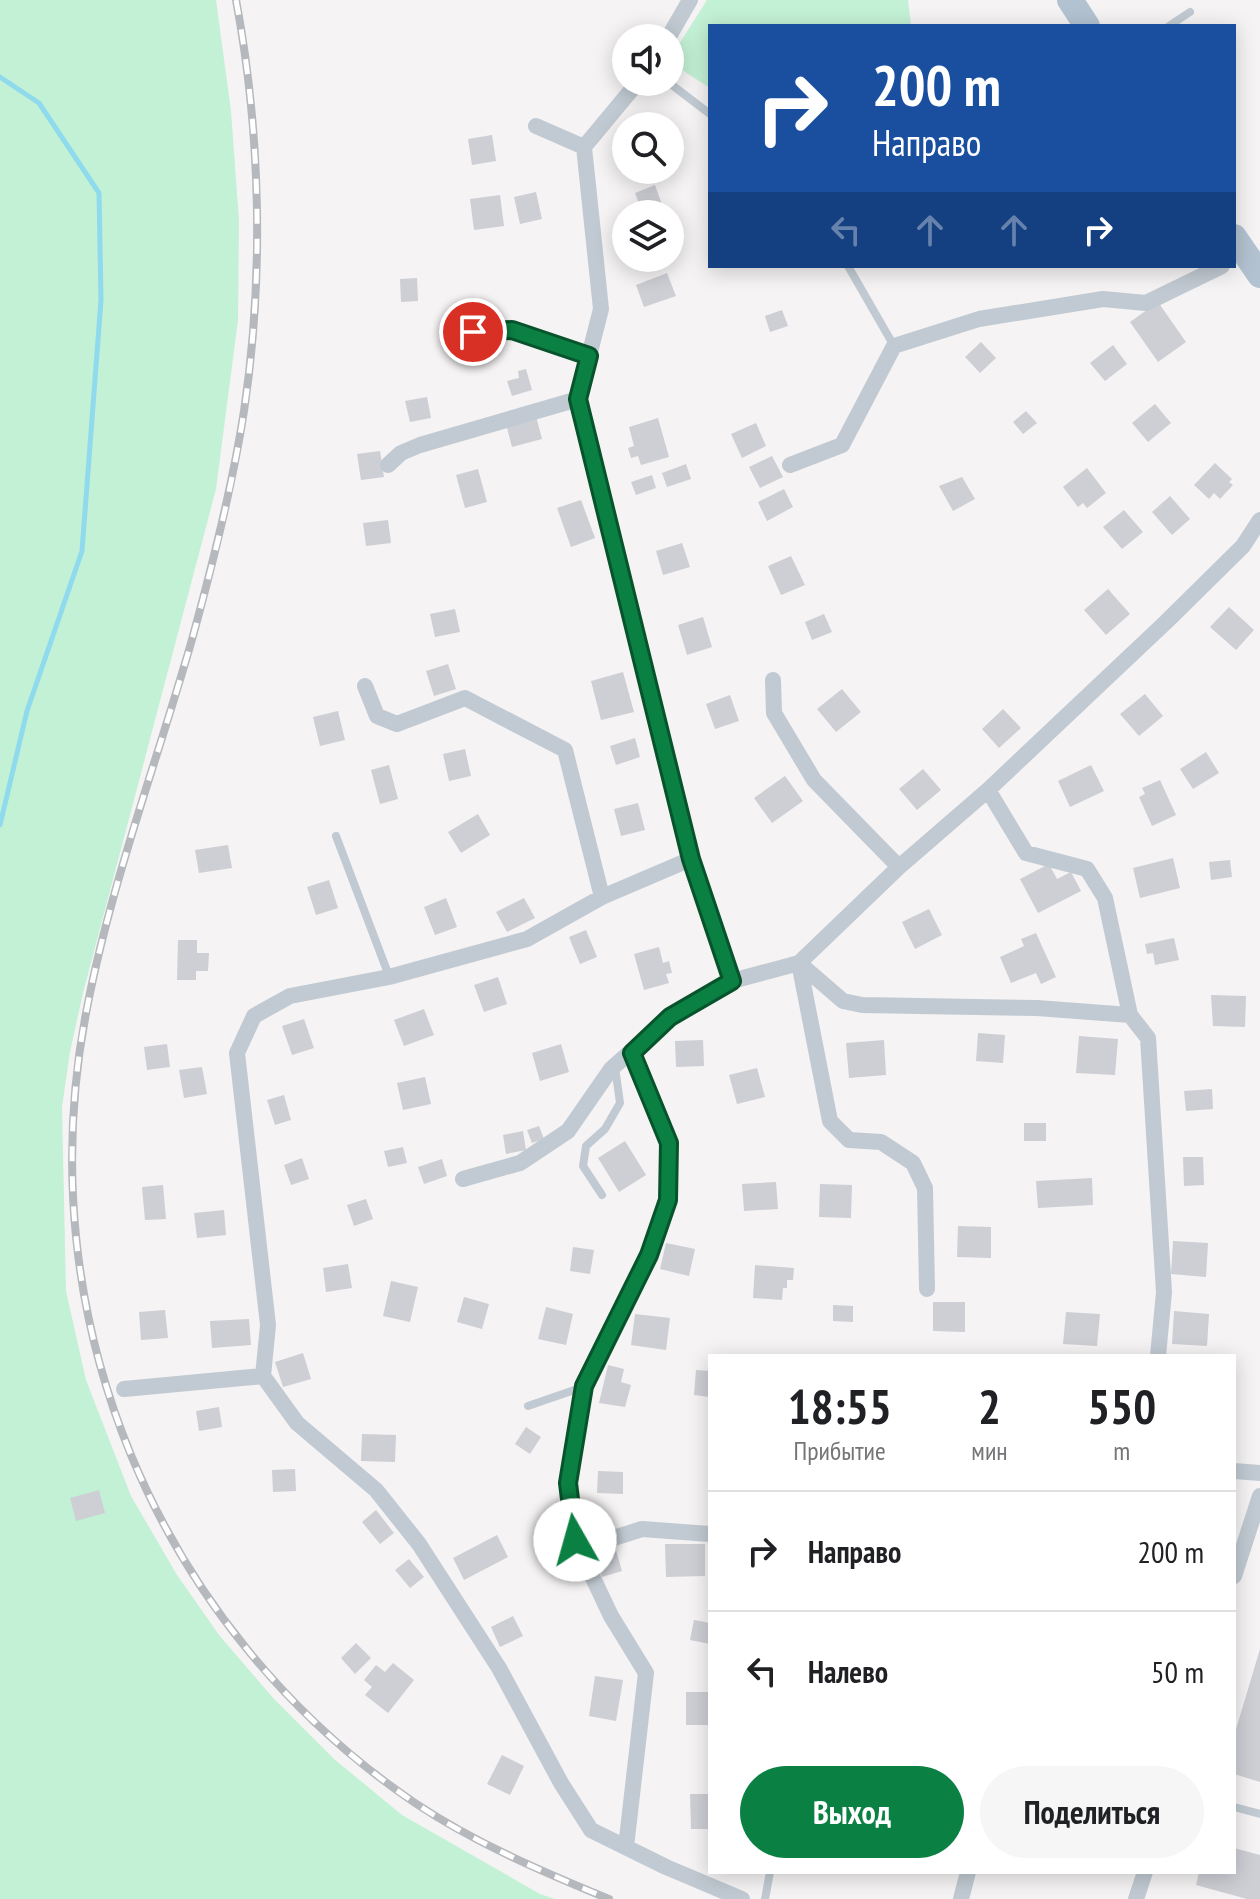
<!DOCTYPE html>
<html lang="ru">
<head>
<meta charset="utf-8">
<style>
	:root { --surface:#fff; --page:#f6f6f6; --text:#202124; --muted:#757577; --line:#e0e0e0; --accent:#0b8043 }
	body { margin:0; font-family:"PT Sans Narrow",sans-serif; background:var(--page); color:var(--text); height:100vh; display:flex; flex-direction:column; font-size:30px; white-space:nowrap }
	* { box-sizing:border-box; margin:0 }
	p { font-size:26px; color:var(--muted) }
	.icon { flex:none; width:44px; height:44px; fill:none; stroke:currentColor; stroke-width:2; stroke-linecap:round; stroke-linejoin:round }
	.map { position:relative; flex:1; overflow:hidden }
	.sheet { position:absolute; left:708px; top:1354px; width:528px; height:520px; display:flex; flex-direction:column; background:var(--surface); border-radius:0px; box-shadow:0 4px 20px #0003 }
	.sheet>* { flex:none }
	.hud { position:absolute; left:708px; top:24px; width:528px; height:244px; border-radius:0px; box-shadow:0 4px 20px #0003; background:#1a4fa0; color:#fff; overflow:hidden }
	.tools { position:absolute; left:612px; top:24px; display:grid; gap:16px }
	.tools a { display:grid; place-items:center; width:72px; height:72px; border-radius:50%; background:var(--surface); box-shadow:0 4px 20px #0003; font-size:40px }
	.pin { position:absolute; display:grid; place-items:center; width:68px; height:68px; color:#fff; margin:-34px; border:4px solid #fff; border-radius:50%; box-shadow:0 2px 8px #0007 }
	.me { position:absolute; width:88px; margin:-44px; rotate:353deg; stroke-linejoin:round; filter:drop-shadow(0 0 6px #0008) }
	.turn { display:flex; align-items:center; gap:28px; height:168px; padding:0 32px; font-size:36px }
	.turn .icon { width:104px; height:104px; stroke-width:2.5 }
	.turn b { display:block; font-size:56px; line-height:68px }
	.lanes { display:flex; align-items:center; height:76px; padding:0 32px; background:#0003; justify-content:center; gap:40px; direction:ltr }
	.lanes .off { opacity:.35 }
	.eta { display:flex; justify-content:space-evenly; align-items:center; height:136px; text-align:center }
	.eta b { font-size:48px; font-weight:700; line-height:56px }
	.button { display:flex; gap:16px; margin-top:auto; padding:16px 32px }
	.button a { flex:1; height:92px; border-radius:48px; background:var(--accent); color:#fff; font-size:32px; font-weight:700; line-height:92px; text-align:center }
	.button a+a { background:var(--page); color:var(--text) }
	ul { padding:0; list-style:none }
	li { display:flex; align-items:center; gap:24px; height:120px; padding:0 32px; border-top:2px solid var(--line) }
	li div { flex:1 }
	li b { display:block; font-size:30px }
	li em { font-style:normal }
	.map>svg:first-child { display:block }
	.green { fill:#c3f1d5 }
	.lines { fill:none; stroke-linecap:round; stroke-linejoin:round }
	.stream { stroke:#90daee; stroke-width:5 }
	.building { fill:#cdcfd5 }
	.lane { stroke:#c1cad2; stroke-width:8 }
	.street { stroke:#c1cad2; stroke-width:16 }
	.primary { stroke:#b3c2d1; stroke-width:26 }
	.rail-casing { stroke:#b5b8bd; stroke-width:8 }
	.rail { stroke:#fff; stroke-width:5; stroke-dasharray:15; stroke-linecap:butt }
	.route-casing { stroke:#07532c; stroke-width:20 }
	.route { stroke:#0b8043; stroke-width:14 }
</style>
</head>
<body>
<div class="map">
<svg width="1260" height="1899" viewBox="0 0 1260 1899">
	<rect width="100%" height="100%" fill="#f5f3f3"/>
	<path class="green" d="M0,0H216L231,111L239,221L238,320L216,489L83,993L70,1052L62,1107L66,1291L86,1380L131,1496L177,1575L219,1635L273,1698L334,1759L402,1815L540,1894L555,1899H0Z
		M707,0H908L911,26H710V88L682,70L674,52Z"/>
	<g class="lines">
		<path class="stream" d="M0,77L39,103L99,193L101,300L82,551L27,711L0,825"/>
	</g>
	<path class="building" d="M492,135L496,161L472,165L468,139Z
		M655,185L665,213L643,214L635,193Z
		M536,192L542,219L520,224L514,197Z
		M500,195L504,226L474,230L470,199Z
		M667,273L676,296L644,307L636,285Z
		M417,278L418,301L401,302L400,279Z
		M1158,302L1186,342L1158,362L1130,322Z
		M782,310L788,326L770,332L765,316Z
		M981,342L996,358L980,373L965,357Z
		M1113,345L1127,364L1105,381L1090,363Z
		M526,369L532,390L512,396L507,381L519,378L518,371Z
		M427,397L431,418L410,422L405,401Z
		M1155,404L1171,423L1148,442L1132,423Z
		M1026,411L1037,423L1023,434L1013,422Z
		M536,416L542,439L512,447L506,424Z
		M658,418L669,457L641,465L638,456L631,458L628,448L634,446L629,427Z
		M756,423L766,446L742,458L731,434Z
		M380,451L384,477L361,480L357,454Z
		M772,456L783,477L760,488L749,467Z
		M1215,463L1232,479L1229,482L1233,485L1220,499L1214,493L1209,499L1194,485Z
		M686,464L691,479L667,487L662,473Z
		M1087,468L1106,493L1087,508L1083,503L1078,507L1063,487Z
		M478,469L487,502L465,508L456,475Z
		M652,475L656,488L636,495L631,482Z
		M962,477L975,499L953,511L939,486Z
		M784,489L793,507L767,521L758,502Z
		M1170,496L1190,519L1172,535L1152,512Z
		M581,500L595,538L571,547L557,508Z
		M1124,510L1143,532L1122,549L1103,527Z
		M388,520L391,543L366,546L363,523Z
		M682,543L690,567L663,575L656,551Z
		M791,556L805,585L781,595L768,566Z
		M1108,589L1130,614L1106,635L1084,610Z
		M1229,607L1254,630L1236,650L1210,627Z
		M455,609L460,632L435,637L430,614Z
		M824,614L832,632L812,640L805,622Z
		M703,617L712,647L687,655L678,625Z
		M448,664L456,689L434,696L426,671Z
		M623,672L634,712L601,720L591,681Z
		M842,689L861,712L836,732L817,709Z
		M1145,694L1163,716L1139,736L1120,714Z
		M730,695L739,721L715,729L706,704Z
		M1003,709L1021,728L999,748L982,729Z
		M338,711L345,740L320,746L313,717Z
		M635,738L640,757L616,765L610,746Z
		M465,749L471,776L449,781L443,754Z
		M1206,752L1219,773L1193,789L1180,769Z
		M389,765L398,799L380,804L371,770Z
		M1091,765L1104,791L1070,807L1058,781Z
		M923,769L941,790L917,810L899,789Z
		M785,776L803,801L772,823L754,798Z
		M1160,780L1176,815L1152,826L1139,797L1145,794L1142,788Z
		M638,803L645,830L621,836L614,809Z
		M478,814L490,835L461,853L448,832Z
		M228,845L232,868L199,873L195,850Z
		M1173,858L1180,888L1140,898L1133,868Z
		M1230,860L1232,877L1211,880L1209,862Z
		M1049,864L1057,879L1071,872L1081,891L1038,913L1020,879Z
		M329,880L338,908L316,915L307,887Z
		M446,898L457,927L435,935L424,907Z
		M524,898L535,918L507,932L496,912Z
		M929,909L942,935L915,949L902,922Z
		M586,930L597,957L580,964L569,937Z
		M1036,933L1056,977L1041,984L1036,973L1011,983L1000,957L1024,946L1021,939Z
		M1174,938L1179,960L1155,965L1153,953L1147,954L1145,944Z
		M178,940H197V953H209L208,971H196V980H177Z
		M659,947L663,963L669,961L672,973L666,974L669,983L644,990L634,954Z
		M498,977L507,1004L484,1012L474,985Z
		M1211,995L1246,996L1245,1027L1213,1026Z
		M424,1009L434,1035L404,1046L394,1020Z
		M304,1019L314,1048L292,1055L282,1026Z
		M978,1033L1005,1035L1003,1063L976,1061Z
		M1079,1036L1118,1039L1115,1075L1076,1073Z
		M703,1040L704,1066L676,1067L675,1041Z
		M884,1040L886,1075L849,1078L846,1043Z
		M167,1044L170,1067L147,1070L144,1047Z
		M561,1044L569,1072L540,1081L532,1053Z
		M202,1067L207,1094L184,1098L179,1070Z
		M757,1068L765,1097L737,1104L729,1075Z
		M425,1077L431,1104L403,1110L397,1083Z
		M1212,1089L1213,1109L1186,1111L1184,1091Z
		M284,1095L291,1120L275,1125L267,1100Z
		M1024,1123H1046V1141H1024Z
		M539,1126L544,1139L532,1143L527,1130Z
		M523,1131L526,1150L506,1154L503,1135Z
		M625,1141L646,1175L619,1192L598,1158Z
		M403,1147L407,1163L388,1167L384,1151Z
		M1183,1157H1203L1204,1185L1184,1186Z
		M302,1158L309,1179L291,1185L284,1165Z
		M442,1159L447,1176L424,1184L418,1167Z
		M1092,1178L1093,1205L1038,1208L1036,1181Z
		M776,1182L778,1209L744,1211L742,1184Z
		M820,1184L852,1185L851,1218L819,1217Z
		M163,1185L166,1219L145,1220L142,1187Z
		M366,1199L373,1219L354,1226L347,1205Z
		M224,1210L226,1235L197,1238L194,1213Z
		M958,1226L991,1227V1258L957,1257Z
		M1173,1241L1208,1243L1206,1277L1171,1274Z
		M666,1243L695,1249L689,1276L660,1269Z
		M573,1247L594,1250L590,1274L570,1271Z
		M348,1264L352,1288L326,1292L323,1268Z
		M755,1265L794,1268L793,1280H787V1288H783L782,1300L753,1298Z
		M391,1281L418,1287L410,1322L383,1316Z
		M464,1297L489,1304L482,1329L457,1322Z
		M933,1302H965V1332L933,1331Z
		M833,1305L853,1306V1322L833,1321Z
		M546,1307L573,1314L566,1345L538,1339Z
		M165,1310L168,1338L141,1340L139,1312Z
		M1174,1311L1209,1314L1207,1346L1172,1344Z
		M1066,1312L1100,1314L1097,1346L1063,1344Z
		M635,1314L670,1318L666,1350L631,1345Z
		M249,1319L251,1345L212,1348L210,1321Z
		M303,1353L311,1379L283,1387L275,1362Z
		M608,1365L624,1369L621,1382L631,1385L625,1407L599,1403Z
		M696,1370L710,1371V1397L694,1395Z
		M219,1407L222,1427L199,1431L196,1411Z
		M526,1427L541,1437L530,1454L515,1444Z
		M362,1434L396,1435L395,1462L361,1461Z
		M295,1469L296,1491L273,1492L272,1470Z
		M598,1471L623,1472V1494L597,1493Z
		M99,1490L105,1513L76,1521L70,1498Z
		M376,1510L394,1533L380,1544L362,1522Z
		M497,1535L508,1557L464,1580L453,1558Z
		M665,1544H705V1576L666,1577Z
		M615,1547L622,1571L602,1577L595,1554Z
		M409,1559L424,1577L410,1588L395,1570Z
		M513,1616L523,1636L500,1647L491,1627Z
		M694,1620L710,1623V1644L690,1640Z
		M356,1643L371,1658L355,1674L341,1658Z
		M1260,1649V1782L1234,1774V1736Z
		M393,1663L414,1680L388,1713L365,1695L372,1687L364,1680L376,1665L385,1672Z
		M595,1676L623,1680L616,1721L589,1716Z
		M686,1692H710V1725H686Z
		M502,1755L524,1766L510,1795L487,1784Z
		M690,1794H710V1829H691Z
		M1234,1848L1260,1855V1899H1247L1196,1885L1199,1872H1234Z"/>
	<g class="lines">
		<path class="lane" d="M1169,26L1190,12
			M668,82L710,114
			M848,266L894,346
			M473,332L512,330L588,356
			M336,836L389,976
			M602,1195L583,1166L586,1146L605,1129L620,1103L615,1067
			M528,1406L583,1387
			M1234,1807L1260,1814
			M765,1899L770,1872"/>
		<path class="street" d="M668,38L690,0
			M536,126L584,147L601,309L578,399L691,859L732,981
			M584,147L638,82
			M388,465L401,453L420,445L578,399
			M790,465L842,445L894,346L979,319L1103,299L1146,303L1222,266
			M773,680L774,713L814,780L899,867
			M365,686L377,716L397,724L465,698L565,750L602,897
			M799,963L843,1001L862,1005L1037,1008L1130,1015L1105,898L1087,869L1026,853L988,790
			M799,963L830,1121L849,1140L881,1142L913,1163L925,1188L927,1289
			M1130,1015L1148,1038L1164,1292L1158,1356
			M463,1179L520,1163L568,1131L611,1069L670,1017L732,981L799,963L899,867L988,790L1166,622L1243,546L1260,520
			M263,1376L268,1325L237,1053L254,1016L290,996L389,977L527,939L602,897L691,859
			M124,1389L263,1376L297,1423L376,1490L419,1544L499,1668L561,1783L591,1830L666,1867L742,1899
			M1234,1471L1260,1473
			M575,1540L604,1541L642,1529L710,1534
			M1234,1576L1260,1496
			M626,1847L646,1673L611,1616L575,1540L568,1483L584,1386L649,1255L668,1200L669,1143L632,1053
			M961,1899L968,1872
			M1136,1899L1145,1872"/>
		<path class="primary" d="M1070,0L1087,26
			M1234,237L1260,275"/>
		<g class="rail-casing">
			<path id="rail" d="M236,0C261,133 264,277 244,411C232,489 212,567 191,643C156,764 111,884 87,1008C26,1316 156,1627 415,1803C475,1843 543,1872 609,1899"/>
		</g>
		<use href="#rail" class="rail"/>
	</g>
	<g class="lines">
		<g class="route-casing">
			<path id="route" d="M473,332L512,330L589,356L578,399L691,859L732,981L670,1017L632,1053L669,1143L668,1200L649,1255L584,1386L568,1483L575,1540"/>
		</g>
		<use href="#route" class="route"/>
	</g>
</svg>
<div class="tools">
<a><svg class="icon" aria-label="sound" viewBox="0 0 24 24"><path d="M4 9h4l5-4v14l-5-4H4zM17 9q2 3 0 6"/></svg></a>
<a><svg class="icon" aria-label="search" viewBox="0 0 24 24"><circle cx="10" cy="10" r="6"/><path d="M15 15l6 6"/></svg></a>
<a><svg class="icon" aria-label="layers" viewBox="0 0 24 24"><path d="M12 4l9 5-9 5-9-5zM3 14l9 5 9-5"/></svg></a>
</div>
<div class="pin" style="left:473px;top:332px;background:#d93025"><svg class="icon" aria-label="arrive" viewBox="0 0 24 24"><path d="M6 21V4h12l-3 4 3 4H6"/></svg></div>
<svg class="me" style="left:575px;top:1540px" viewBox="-20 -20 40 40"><circle r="19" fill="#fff"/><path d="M0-13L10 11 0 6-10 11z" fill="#0b8043"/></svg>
<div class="hud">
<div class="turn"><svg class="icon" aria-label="right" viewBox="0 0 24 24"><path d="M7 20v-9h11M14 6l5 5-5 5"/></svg><div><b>200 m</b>Направо</div></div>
<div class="lanes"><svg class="icon off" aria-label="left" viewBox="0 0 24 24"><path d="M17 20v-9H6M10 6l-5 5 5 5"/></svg><svg class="icon off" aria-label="ahead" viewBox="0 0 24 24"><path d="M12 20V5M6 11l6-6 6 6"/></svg><svg class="icon off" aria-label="ahead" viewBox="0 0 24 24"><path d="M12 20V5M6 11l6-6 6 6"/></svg><svg class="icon" aria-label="right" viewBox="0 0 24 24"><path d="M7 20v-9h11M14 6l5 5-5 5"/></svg></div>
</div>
<section class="sheet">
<div class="eta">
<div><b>18:55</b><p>Прибытие</p></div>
<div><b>2</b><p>мин</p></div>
<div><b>550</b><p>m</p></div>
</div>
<ul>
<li><svg class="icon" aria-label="right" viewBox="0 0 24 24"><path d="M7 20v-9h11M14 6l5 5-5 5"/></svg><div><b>Направо</b></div><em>200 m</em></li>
<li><svg class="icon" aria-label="left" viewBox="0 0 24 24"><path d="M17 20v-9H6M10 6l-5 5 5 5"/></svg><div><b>Налево</b></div><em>50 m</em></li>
</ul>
<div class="button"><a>Выход</a><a>Поделиться</a></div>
</section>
</div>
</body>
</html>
